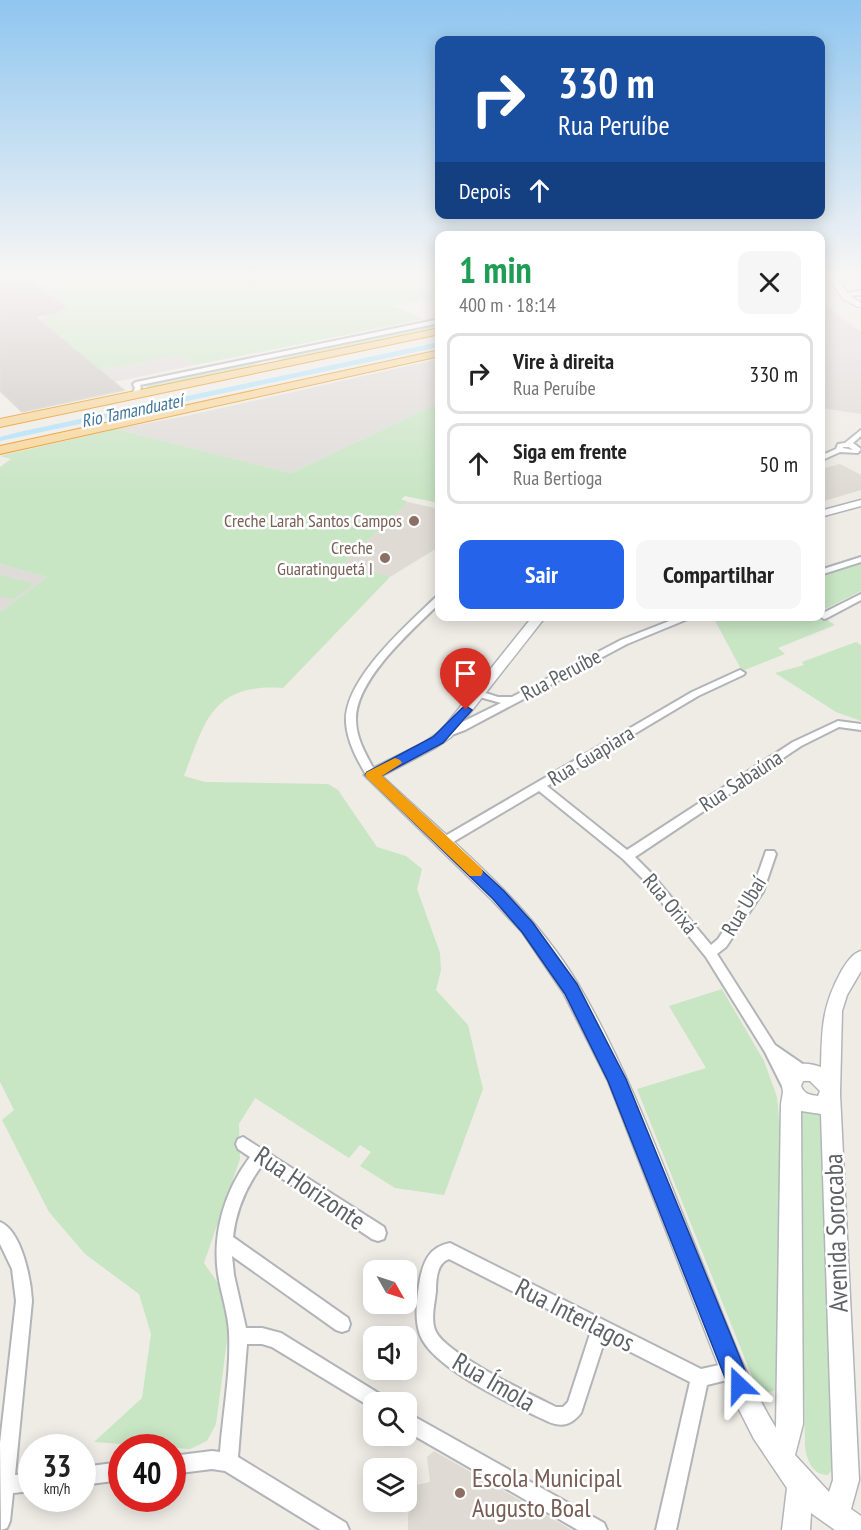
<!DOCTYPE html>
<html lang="pt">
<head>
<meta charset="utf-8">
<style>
	:root { --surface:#fff; --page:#f6f6f6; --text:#222; --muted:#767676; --line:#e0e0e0; --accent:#2563eb }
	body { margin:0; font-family:"PT Sans Narrow",sans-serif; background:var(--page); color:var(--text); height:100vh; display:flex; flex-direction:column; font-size:22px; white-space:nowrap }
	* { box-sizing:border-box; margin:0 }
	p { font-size:20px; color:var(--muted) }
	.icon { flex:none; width:33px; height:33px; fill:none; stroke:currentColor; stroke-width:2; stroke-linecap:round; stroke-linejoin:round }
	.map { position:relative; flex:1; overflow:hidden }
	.sheet { position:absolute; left:435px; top:231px; width:390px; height:390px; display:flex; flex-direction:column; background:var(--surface); border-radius:12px; box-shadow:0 3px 15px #0003 }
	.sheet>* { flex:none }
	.hud { position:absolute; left:435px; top:36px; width:390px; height:183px; border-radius:12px; box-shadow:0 3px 15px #0003; background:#1a4fa0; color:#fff; overflow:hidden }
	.needle { width:39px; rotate:129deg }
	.tools { position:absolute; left:363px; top:1260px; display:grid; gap:12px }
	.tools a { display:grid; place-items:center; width:54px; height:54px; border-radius:12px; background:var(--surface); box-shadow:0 3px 15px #0003; font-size:30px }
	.speed { position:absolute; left:18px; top:1434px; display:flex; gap:12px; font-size:30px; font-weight:700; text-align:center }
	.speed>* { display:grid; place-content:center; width:78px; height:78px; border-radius:50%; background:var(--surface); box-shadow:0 3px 15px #0003; line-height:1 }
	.speed small { font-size:15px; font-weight:400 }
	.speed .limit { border:9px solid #d22; background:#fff; color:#111 }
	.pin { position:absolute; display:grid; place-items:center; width:51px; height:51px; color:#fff; margin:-62px -26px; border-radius:50% 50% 50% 0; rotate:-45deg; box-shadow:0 0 6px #0007 }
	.pin .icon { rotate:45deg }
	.me { position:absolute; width:66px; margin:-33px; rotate:337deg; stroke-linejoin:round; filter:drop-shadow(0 0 4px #0008) }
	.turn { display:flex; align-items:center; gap:21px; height:126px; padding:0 24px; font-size:27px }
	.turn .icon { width:78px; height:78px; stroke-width:2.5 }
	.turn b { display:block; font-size:42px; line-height:51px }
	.then { display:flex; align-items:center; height:57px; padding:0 24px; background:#0003; gap:12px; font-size:22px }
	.round { display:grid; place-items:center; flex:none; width:63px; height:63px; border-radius:12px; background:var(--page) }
	.head { display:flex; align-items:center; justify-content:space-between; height:102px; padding:0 24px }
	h1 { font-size:36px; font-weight:700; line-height:45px; color:#1e9e55 }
	.action { display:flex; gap:12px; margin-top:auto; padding:12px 24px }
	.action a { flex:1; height:69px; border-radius:12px; background:var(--accent); color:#fff; font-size:24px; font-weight:700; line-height:69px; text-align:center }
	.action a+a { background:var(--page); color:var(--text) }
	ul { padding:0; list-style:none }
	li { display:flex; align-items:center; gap:18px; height:81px; margin:0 12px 9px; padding:0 12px; border:3px solid var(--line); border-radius:12px }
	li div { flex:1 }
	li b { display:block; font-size:22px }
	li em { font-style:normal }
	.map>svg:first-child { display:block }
	.industrial { fill:#dedbd8 }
	.education { fill:#dfdbd4 }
	.green { fill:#c8e5c4 }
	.water { fill:#abe0fb }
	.building { fill:#cbc7c4; stroke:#d4cdc5; stroke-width:1.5 }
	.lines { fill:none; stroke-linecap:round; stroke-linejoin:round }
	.street-casing { stroke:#b1b4b8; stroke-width:4 }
	.secondary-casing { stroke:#b2b6ba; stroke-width:3 }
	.highway-casing { stroke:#e98c0c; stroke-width:2 }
	.street { fill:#fff; fill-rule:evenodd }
	.secondary { fill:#fff; fill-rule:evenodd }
	.highway { fill:#f7d495; fill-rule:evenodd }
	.route { fill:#2563eb; stroke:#184099; stroke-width:1.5 }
	.slow { fill:#f59e0b }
	.education-dot { fill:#8d6e63; stroke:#fff; stroke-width:2 }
	.labels { text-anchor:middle; stroke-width:5; stroke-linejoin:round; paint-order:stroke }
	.far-water-label { font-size:18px; font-style:italic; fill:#42779b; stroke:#fff }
	.far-education-label { font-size:18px; fill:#785e54; stroke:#fff; text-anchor:end }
	.street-label { font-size:21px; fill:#5e6266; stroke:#fff }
	.near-street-label { font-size:26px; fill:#5e6266; stroke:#fff }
	.near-education-label { font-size:26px; fill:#785e54; stroke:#fff; text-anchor:start }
</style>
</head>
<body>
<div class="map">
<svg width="861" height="1530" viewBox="0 0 861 1530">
	<rect width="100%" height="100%" fill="#efece6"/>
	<path class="industrial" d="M821,302L861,332V414L821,408Z
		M182,355L195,365L114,382L100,370Z
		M439,359V403L291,473L116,429L186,416Z
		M0,564L47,577L0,612Z"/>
	<path class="education" d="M840,464L861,475V490L821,502V469Z
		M408,502L439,509V550H434L390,577L343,564Z
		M434,1451L572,1530H408V1515L416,1485L430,1482L427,1457Z"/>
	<path class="green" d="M62,278H422L425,280L423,288L439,291L440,297L393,306L424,319L195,365L182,355L100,370L39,320L65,308L35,285L58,282Z
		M439,323V328L272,362L297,353Z
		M269,359L246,368L148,388L144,384Z
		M439,403V503L405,496L401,499L408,502L344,563L390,577L283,688C213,683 205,720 184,776L205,782L328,784L338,790L377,847L406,856L422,869L417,889L440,953L441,970L436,990L468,1025L483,1089L444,1195L395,1188L360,1166L371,1152L360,1145L349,1158L255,1098L239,1124L240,1159L204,1263L220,1286L228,1333L216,1424L207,1441L190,1449L94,1442L142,1398L151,1334L139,1294L85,1254L49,1212L2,1120L14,1110L0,1082V612L47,577L0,564V467L11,459L0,456L116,429L291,473Z
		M861,563V591L821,611V577Z
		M0,575L34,584L13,599L0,596Z
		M821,616L835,625L778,648L785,654L742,671L713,617Z
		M856,642L861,645V721L836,712L775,673L804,665L802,662Z
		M722,989L764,1061L777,1097L780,1129V1380L774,1391L767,1392L758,1389L753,1379L637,1089L706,1068L669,1006Z
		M800,1107L823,1112L834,1467L828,1475C812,1475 807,1460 805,1447Z"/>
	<path class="water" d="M439,342V347L0,441V437L19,432Z"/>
	<path class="building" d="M0,278H26L67,307L54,314L36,317L124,390L22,412L0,391Z"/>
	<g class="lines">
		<g class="street-casing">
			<path id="street" d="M861,291V295L844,296L841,294Z
				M440,319V323L140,385L141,388L137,395L132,394L135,388L133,384L136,382Z
				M861,430V436L853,443L861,449L858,453L840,452L820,461V456L836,449L838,444L845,443ZM843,447H849L853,450L843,448Z
				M861,557V562L820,575V570Z
				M861,594V600L827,618L824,619L820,616L821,614Z
				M437,596H440V603C412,630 355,680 356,720C356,740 368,758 377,775L372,779L368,778C358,761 347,742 346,722C344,679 408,624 437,596Z
				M682,616H695L627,644L465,730L446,737L441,734L442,732L501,703L476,696L474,694L476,692L479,691L498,697H512L621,640Z
				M740,670L745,673L743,675L698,696L547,786L627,850L793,742L838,721L861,724V730L839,727L801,746L635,857L651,873L711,945L718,939L753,888L766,851H774L776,854L763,892L726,947L717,954L775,1045L807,1067L809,1071L807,1075L802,1077L788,1069L797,1087L795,1092L790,1093L785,1092L765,1052L706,957L643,879L623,859L539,791L448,845H440L438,842L440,839L692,692Z
				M243,1137L384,1227L386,1233L384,1239L378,1241L372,1239L262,1165C246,1187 236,1210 233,1237L348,1318L350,1324L348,1330L342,1332L336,1330L232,1256L234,1275L246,1328H262L281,1333L383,1396L386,1402H374V1409L272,1347L262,1344H247L238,1457L346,1523L349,1530H321L225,1471L212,1469L172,1474V1456L212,1451L220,1452C223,1412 231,1372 229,1332C228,1312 221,1294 218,1274C212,1233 225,1190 250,1157L238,1149L236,1144L238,1139Z
				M0,1222C22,1231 31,1280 32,1301L15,1475L32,1473V1491L13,1493L10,1521L7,1528L1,1530L0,1443L16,1301L12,1269L0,1244Z
				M450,1243L701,1369L733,1362L739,1365L742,1371L739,1377L707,1385L676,1530H656L690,1382L605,1339L581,1413C572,1424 563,1428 549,1422C515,1406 433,1369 420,1335C414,1318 417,1297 420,1279C424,1260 430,1247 450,1243ZM449,1259L591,1331L568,1402L563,1407H556C530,1394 448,1355 436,1332C430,1320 435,1303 436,1291C436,1279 437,1263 449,1259Z
				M406,1412L604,1523L607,1530H578L406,1431Z
				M122,1462V1480L82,1485V1467Z"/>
		</g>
		<g class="secondary-casing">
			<path id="secondary" d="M829,278H836L849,295L861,303V308L843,299Z
				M861,500V506L820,517V511Z
				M533,616H546L451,737L435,748L382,776C451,841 529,902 578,984C634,1079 670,1186 712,1288C731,1336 749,1384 776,1428L781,1104L783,1092L781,1079C789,1062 805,1061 821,1067C822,1027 822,1006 842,970C847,962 852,954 861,951V971L847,995L842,1011L840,1094L859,1480L851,1509L861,1516V1530H835L811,1513L810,1530H782L787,1488L754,1439L724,1380L608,1081L564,994L522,932L492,900L364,775L367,771L425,742L441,731ZM803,1081H810L820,1091L818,1096C810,1095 804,1094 801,1086ZM801,1111L821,1114L833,1480L829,1492L795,1455L803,1424Z"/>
		</g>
		<g class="highway-casing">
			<path id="highway" d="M440,328V334L0,427V419Z
				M440,350V356L0,454V446Z"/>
		</g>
		<use href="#street" class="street"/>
		<use href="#secondary" class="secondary"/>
		<use href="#highway" class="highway"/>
	</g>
	<linearGradient id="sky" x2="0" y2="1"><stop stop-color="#8fc6f0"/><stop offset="0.56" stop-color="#f8f6f4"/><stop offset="1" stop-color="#f8f6f4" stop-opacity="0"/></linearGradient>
	<rect width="861" height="493" fill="url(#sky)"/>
	<path class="route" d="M466,706L472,710L443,743L381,776L504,891L533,923L577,984L626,1079L751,1385L747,1393L739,1396L731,1393L608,1081L565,994L522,932L493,899L365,775L367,772L433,737L462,708Z"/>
	<path class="slow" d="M395,758L400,760L402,763L382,776L481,868L483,872L481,876H470L367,778L365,775L367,772Z"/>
	<g class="education-dot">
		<circle cx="414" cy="521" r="6"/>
		<circle cx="385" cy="558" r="6"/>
		<circle cx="460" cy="1493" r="6"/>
	</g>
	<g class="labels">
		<g class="far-water-label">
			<text transform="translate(132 411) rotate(-12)" y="6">Rio Tamanduateí</text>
		</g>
		<g class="far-education-label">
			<text x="402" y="527">Creche Larah Santos Campos</text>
			<text x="373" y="554">Creche<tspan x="373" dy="21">Guaratinguetá I</tspan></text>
		</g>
		<g class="street-label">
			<text transform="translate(561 675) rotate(-28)" y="7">Rua Peruíbe</text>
			<text transform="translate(591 756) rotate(-31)" y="7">Rua Guapiara</text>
			<text transform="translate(741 781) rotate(-33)" y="7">Rua Sabaúna</text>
			<text transform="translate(670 904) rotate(50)" y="7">Rua Orixá</text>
			<text transform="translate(744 906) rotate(-59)" y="7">Rua Ubaí</text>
		</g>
		<g class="near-street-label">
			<text transform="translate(310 1188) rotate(34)" y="9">Rua Horizonte</text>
			<text transform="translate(836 1233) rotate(-92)" y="9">Avenida Sorocaba</text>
			<text transform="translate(575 1315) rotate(27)" y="9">Rua Interlagos</text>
			<text transform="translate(494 1382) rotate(30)" y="9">Rua Ímola</text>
		</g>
		<g class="near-education-label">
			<text x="472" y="1487">Escola Municipal<tspan x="472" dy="30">Augusto Boal</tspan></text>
		</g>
	</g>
</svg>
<div class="tools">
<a><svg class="needle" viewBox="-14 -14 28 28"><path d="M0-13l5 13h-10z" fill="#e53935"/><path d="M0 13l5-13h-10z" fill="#767676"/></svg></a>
<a><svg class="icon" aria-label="sound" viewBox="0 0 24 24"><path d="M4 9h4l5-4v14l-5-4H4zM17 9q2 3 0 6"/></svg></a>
<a><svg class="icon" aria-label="search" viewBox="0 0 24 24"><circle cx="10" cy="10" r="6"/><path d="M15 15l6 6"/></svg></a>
<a><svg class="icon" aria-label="layers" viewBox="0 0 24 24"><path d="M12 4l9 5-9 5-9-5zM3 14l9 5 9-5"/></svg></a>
</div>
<div class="speed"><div>33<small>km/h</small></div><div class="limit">40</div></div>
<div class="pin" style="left:466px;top:710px;background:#d93025"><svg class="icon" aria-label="arrive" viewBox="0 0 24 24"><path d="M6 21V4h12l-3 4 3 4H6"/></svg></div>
<svg class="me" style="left:739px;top:1385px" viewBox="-20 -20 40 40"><path d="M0-17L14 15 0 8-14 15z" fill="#2563eb" stroke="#fff" stroke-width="4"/></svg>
<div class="hud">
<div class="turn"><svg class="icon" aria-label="right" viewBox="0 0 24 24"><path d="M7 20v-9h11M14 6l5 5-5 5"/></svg><div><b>330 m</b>Rua Peruíbe</div></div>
<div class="then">Depois<svg class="icon" aria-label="ahead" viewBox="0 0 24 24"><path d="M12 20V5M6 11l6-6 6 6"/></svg></div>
</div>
<section class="sheet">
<div class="head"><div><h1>1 min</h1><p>400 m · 18:14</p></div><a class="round"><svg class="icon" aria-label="close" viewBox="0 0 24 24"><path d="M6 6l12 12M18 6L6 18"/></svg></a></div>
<ul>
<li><svg class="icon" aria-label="right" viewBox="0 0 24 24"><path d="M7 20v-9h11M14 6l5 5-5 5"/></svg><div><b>Vire à direita</b><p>Rua Peruíbe</p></div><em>330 m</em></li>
<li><svg class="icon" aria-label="ahead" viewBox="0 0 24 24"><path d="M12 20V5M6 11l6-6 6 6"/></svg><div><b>Siga em frente</b><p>Rua Bertioga</p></div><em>50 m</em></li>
</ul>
<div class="action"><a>Sair</a><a>Compartilhar</a></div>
</section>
</div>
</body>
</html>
